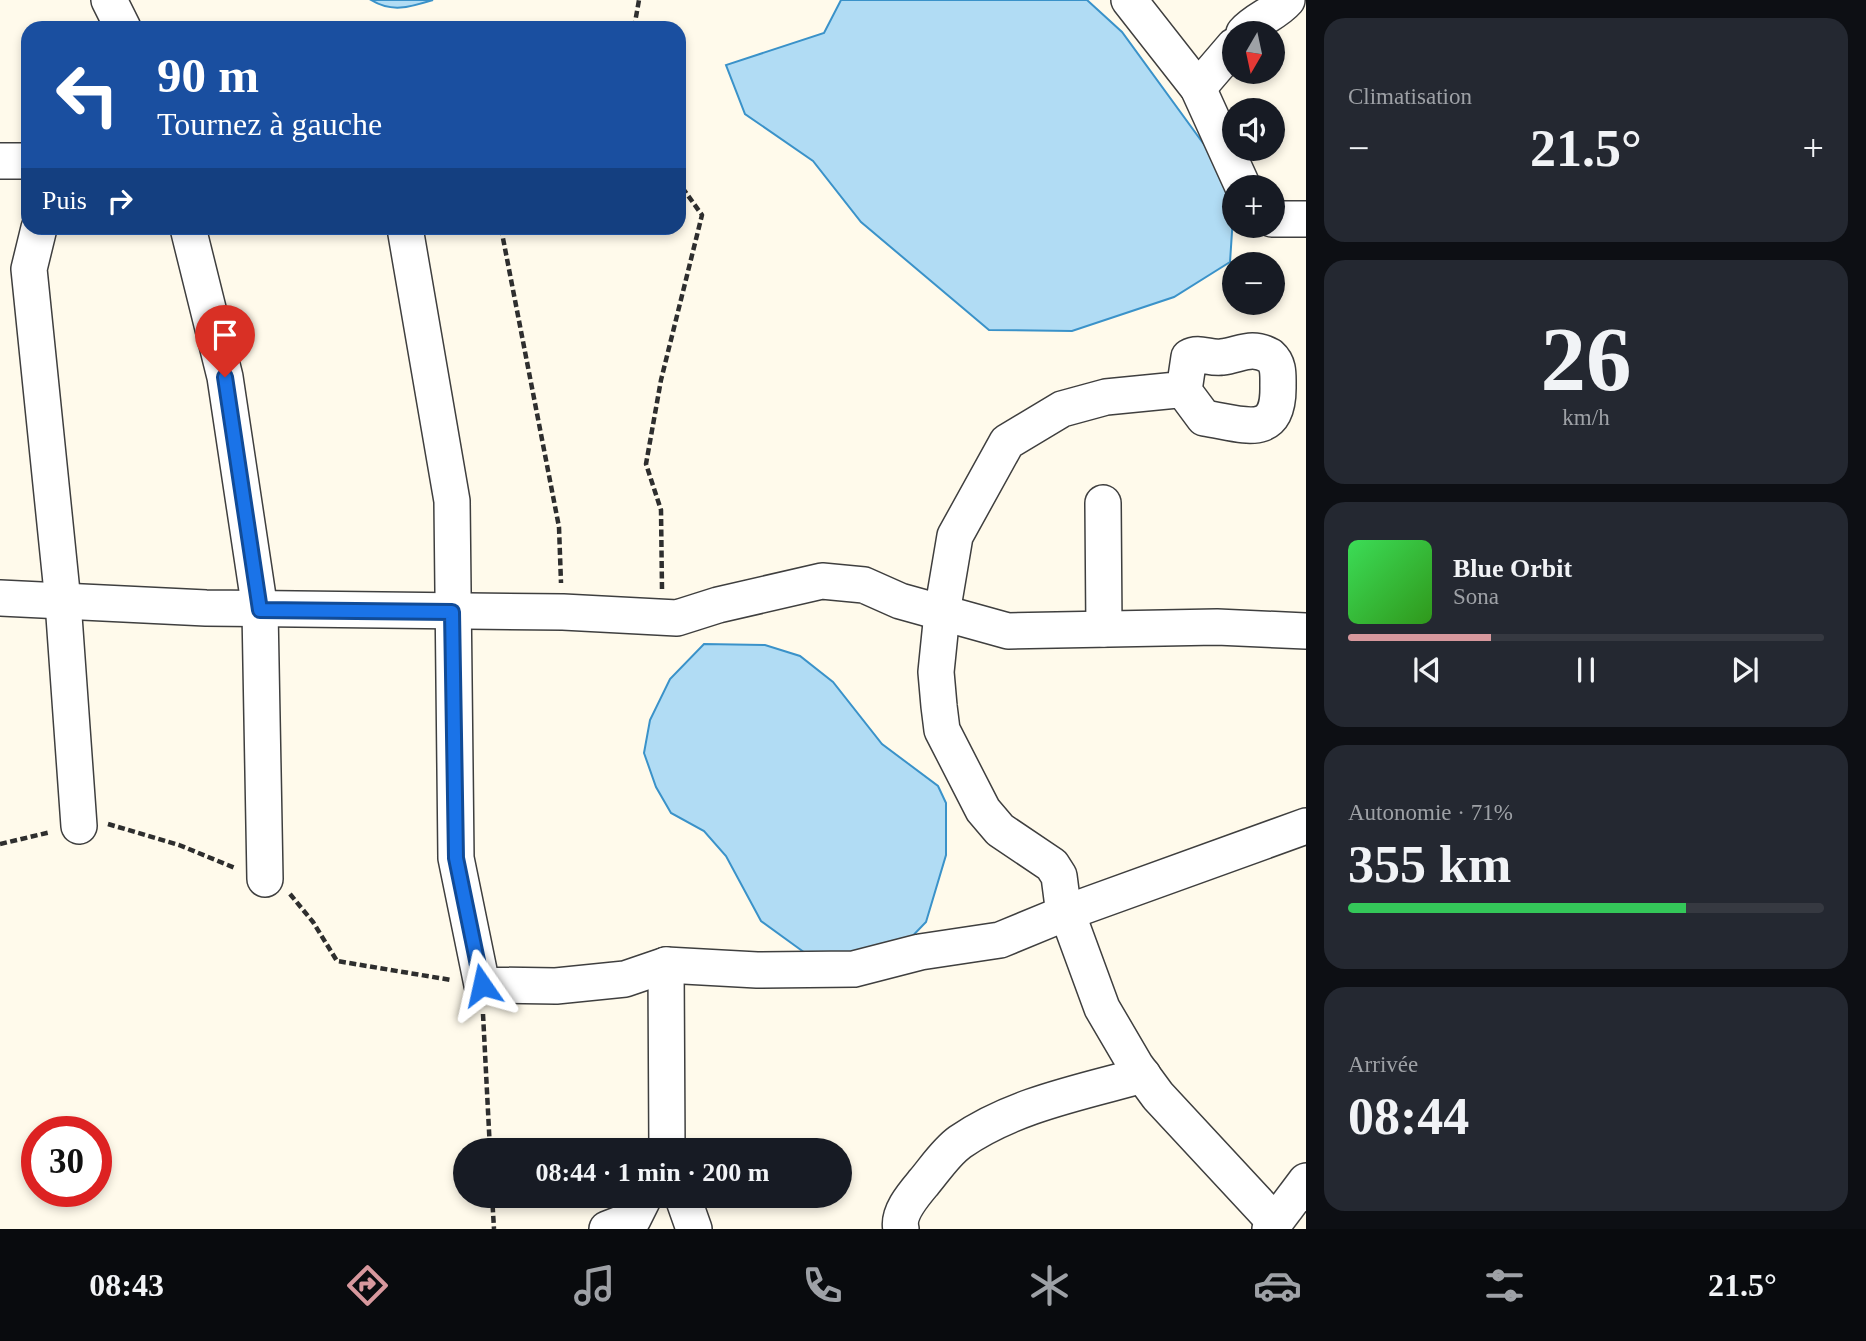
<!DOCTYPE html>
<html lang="fr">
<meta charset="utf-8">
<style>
body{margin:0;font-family:Georgia,serif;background:#242831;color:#f1f3f6;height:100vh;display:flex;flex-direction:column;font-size:26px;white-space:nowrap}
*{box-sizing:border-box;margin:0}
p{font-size:23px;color:#9ea1a6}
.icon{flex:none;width:38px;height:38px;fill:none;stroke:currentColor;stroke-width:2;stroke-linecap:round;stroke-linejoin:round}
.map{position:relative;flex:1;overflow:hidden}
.side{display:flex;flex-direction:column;gap:18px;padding:18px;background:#0d0f14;width:560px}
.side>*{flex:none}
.hud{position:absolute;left:21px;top:21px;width:665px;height:214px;border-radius:21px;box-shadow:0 4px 10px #0003;background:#1a4fa0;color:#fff;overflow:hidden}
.needle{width:46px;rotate:189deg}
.fabs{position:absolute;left:1222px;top:21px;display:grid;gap:14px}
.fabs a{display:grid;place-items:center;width:63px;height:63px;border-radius:50%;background:#171b24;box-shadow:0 4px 10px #0003;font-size:35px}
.speed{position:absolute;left:21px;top:1116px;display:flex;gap:14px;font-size:35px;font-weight:700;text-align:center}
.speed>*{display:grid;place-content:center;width:91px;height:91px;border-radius:50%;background:#171b24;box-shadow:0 4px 10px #0003;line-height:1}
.speed .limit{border:10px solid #d22;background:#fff;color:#111}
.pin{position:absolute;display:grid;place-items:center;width:60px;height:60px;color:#fff;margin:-72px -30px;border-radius:50% 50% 50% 0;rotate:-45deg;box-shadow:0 0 7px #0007}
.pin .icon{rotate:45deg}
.me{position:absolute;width:77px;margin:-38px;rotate:349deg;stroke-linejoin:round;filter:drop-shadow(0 0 5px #0008)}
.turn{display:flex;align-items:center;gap:24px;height:147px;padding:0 21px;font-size:32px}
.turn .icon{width:91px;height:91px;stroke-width:2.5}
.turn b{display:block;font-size:49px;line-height:60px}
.then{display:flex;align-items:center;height:66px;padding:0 21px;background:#0003;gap:14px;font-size:26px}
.big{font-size:52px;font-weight:700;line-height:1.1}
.side .widget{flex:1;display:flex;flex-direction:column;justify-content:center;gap:10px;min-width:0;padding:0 24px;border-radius:21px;background:#242831}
.side .dial{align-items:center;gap:0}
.dial b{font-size:91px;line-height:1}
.song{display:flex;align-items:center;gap:21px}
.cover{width:84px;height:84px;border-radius:10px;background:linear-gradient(135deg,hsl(130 70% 55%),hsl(110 70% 35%))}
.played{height:7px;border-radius:4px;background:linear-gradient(90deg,#d7989d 30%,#363941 30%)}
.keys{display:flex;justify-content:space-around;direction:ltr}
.heat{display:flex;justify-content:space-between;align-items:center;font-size:38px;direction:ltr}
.charge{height:10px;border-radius:5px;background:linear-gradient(90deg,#34c759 71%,#363941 0)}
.trip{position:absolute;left:453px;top:1138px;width:399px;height:70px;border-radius:35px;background:#171b24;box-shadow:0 4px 10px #0003;font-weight:700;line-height:70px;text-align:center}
.tab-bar{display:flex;height:112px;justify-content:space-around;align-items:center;background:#090b0e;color:#9ea1a6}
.tab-bar .icon{width:49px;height:49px}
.tab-bar .on{color:#d7989d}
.tab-bar b{font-size:32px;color:#f1f3f6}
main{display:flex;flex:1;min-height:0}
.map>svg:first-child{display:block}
.water{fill:#b1dcf4;stroke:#3a92c9;stroke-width:2}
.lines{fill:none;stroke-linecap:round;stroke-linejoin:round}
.minor-casing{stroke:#3f3f3f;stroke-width:38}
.path{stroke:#2e2e2e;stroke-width:4.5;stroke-dasharray:7 3.5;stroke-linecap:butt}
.minor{stroke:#fff;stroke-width:35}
.route-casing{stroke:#114b97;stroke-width:18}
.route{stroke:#1a73e8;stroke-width:12}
</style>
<main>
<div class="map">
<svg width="1306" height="1229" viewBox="0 0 1306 1229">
<rect width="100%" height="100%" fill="#fffaeb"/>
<g class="water">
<path d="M371 0H433C410 7 392 13 371 0Z"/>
<path d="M841 0H1087L1122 32 1235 187 1230 262 1174 297 1072 331 989 330 861 222 813 161 745 114 726 65 824 33Z"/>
<path d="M704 644 765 645 800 656 833 682 882 744 938 786 946 803V855L926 922 901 948 812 958 761 921 726 856 704 831 671 813 656 787 644 753 650 720 670 679Z"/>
</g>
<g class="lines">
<defs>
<g id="minor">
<path d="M109 0 123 28"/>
<path d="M1129 0 1198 88 1243 187"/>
<path d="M1244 33C1256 19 1275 14 1287 0"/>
<path d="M1198 88 1234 46"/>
<path d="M0 161H28"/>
<path d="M1272 219H1306"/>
<path d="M39 228 29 269 63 602 79 826"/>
<path d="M188 228 225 377 260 610 265 879"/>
<path d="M405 228 452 501 456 858 482 985 556 986 625 979 666 965 757 970 854 969 920 952 1000 940 1068 912 1306 826"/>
<path d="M1181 387 1204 418C1243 424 1279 441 1278 386 1278 374 1279 364 1270 356 1251 345 1240 355 1222 357 1210 359 1199 351 1189 357L1185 384 1177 390 1106 397 1062 409 1007 442 955 536 942 613 936 672 939 706 942 730 983 810 1000 830 1052 865 1059 876 1062 899 1102 1008 1136 1066 1158 1096 1275 1222"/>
<path d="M1103 503 1104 629"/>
<path d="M0 598 206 608 563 612 677 618 718 605 822 581 864 585 900 601 1008 631 1217 627 1306 631"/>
<path d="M666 965 667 1150"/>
<path d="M682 1195 694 1229"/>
<path d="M607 1229 633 1219 645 1195"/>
<path d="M901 1229C897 1213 914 1194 924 1182 935 1169 946 1152 960 1142 1013 1105 1082 1092 1143 1075"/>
<path d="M1270 1229 1306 1181"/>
</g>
</defs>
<use href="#minor" class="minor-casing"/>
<g class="path">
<path d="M634 28 639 0"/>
<path d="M501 228 559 527 561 583"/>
<path d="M662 589 661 510 646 464 661 380 702 215 679 183"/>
<path d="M108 824 179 845 235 868"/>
<path d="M0 844 51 832"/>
<path d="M290 894 313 922 337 961 451 980"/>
<path d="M483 1014 490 1150"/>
<path d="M492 1195 494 1229"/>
</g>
<use href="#minor" class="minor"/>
</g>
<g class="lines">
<defs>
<path id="route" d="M225 377 260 610 452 612 456 858 482 985"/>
</defs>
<use href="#route" class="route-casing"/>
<use href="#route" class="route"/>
</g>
</svg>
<div class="fabs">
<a><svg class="needle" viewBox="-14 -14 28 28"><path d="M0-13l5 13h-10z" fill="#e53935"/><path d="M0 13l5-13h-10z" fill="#9ea1a6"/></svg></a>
<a><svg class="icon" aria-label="sound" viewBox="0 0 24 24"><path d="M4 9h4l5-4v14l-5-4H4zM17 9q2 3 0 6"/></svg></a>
<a>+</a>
<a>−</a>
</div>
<div class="speed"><div class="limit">30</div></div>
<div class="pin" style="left:225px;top:377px;background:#d93025"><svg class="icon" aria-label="arrive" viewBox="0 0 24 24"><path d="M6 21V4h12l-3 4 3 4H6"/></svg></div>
<svg class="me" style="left:482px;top:985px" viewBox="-20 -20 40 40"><path d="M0-17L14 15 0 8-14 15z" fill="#1a73e8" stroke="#fff" stroke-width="4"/></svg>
<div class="trip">08:44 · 1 min · 200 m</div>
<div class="hud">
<div class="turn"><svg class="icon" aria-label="left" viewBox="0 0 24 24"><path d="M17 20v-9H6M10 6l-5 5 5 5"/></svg><div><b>90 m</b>Tournez à gauche</div></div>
<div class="then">Puis<svg class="icon" aria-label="right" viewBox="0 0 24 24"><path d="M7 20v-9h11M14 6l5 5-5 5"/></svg></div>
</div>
</div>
<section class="side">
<div class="widget"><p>Climatisation</p>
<div class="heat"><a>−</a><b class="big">21.5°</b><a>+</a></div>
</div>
<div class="widget dial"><b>26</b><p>km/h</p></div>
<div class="widget">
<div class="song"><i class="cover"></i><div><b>Blue Orbit</b><p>Sona</p></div></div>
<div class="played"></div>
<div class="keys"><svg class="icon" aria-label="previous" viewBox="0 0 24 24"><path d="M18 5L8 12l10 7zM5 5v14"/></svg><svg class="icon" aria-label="pause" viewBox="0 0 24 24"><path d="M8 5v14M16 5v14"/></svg><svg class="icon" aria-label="next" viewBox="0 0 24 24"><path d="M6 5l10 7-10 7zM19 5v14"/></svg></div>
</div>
<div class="widget"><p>Autonomie · 71%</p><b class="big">355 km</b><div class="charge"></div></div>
<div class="widget"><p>Arrivée</p><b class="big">08:44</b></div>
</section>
</main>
<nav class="tab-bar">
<b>08:43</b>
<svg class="icon on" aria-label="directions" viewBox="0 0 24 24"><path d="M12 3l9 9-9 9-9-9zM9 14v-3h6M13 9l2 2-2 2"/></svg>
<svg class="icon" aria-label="music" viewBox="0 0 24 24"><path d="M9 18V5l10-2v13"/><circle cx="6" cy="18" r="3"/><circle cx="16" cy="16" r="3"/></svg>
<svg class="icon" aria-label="phone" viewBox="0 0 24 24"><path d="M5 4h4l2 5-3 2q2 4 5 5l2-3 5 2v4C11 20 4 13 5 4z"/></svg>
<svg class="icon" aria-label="climate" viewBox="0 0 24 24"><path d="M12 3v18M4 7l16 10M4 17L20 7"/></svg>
<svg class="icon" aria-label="car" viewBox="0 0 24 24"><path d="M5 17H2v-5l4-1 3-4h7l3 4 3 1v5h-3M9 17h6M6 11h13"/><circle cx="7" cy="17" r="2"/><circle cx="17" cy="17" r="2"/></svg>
<svg class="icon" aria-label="filters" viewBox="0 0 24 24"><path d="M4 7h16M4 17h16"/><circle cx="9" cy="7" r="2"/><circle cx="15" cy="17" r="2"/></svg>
<b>21.5°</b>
</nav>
